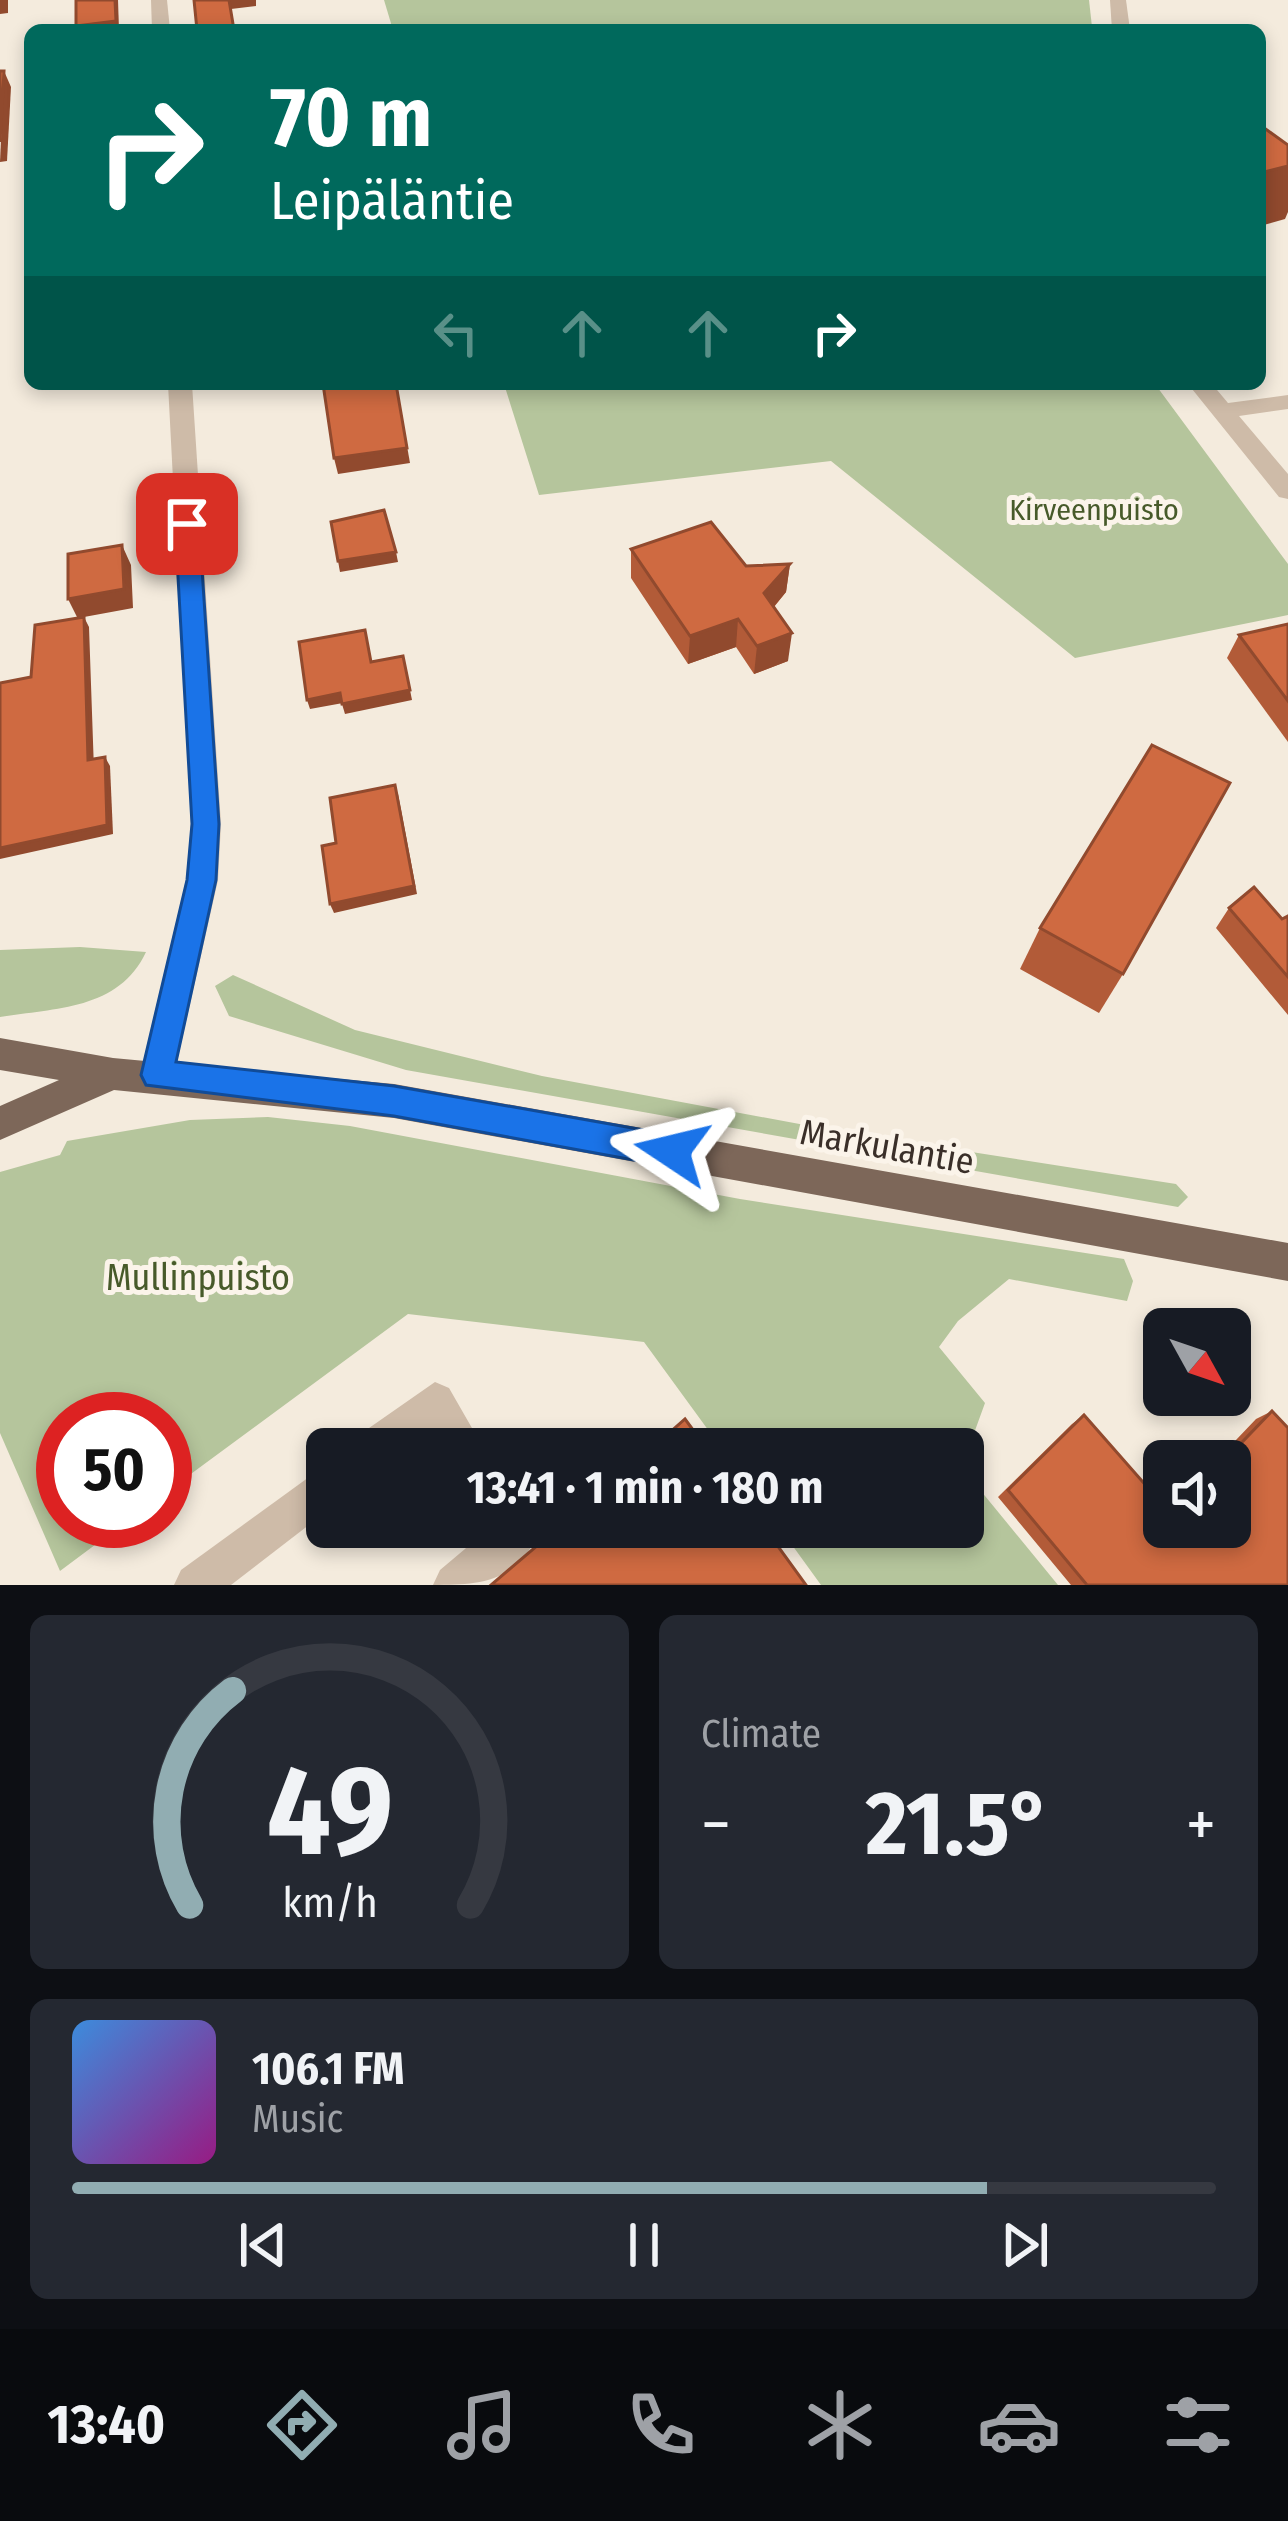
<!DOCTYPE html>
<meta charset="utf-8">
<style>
body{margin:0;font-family:"Fira Sans Condensed",sans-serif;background:#242831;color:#f1f3f6;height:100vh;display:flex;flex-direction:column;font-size:45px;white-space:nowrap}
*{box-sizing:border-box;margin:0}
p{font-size:39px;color:#9ea1a6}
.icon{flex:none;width:66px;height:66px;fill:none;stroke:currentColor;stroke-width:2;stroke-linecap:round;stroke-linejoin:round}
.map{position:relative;height:1585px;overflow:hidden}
.details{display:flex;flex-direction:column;gap:30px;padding:30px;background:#0d0f14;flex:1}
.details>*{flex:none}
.guide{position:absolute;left:24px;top:24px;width:1242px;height:366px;border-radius:18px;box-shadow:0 6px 18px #0003;background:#00695c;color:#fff;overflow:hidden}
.needle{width:78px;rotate:130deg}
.tools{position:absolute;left:1143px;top:1308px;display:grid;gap:24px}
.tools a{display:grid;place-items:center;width:108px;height:108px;border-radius:18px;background:#171b24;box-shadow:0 6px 18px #0003;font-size:60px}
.speed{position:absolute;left:36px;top:1392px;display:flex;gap:24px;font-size:60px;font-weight:700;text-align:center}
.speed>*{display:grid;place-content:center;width:156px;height:156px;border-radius:50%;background:#171b24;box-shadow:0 6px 18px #0003;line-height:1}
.speed .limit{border:18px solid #d22;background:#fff;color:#111}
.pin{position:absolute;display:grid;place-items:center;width:102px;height:102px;color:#fff;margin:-51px;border-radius:24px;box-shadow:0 6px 18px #0006}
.me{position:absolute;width:132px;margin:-66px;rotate:280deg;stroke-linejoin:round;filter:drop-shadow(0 0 9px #0008)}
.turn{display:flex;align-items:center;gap:42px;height:252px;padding:0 48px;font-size:54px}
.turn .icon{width:156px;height:156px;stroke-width:2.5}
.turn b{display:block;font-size:84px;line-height:102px}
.lanes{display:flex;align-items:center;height:114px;padding:0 48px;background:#0003;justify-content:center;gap:60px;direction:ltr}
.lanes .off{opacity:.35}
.big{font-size:90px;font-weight:700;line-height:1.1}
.details .widget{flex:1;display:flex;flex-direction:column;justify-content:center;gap:18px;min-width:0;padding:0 42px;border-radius:18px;background:#242831}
.details .dial{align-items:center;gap:0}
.dial svg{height:312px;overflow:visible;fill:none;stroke:#363941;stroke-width:7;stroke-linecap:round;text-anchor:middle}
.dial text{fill:#f1f3f6;stroke:none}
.song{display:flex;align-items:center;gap:36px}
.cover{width:144px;height:144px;border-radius:18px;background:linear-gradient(135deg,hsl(210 70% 55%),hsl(310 70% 35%))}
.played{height:12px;border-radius:6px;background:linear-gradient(90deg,#91adb2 80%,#363941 80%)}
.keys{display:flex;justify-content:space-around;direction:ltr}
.heat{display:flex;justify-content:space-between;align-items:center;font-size:66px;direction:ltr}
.details .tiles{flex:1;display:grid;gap:30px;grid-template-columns:1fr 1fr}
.widget:last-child{grid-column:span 2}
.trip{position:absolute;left:306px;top:1428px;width:678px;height:120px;border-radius:18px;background:#171b24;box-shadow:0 6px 18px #0003;font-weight:700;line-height:120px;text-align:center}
.tabs{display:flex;height:192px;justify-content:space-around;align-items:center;background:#090b0e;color:#9ea1a6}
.tabs .icon{width:84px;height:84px}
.tabs .selected{color:#91adb2}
.tabs b{font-size:54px;color:#f1f3f6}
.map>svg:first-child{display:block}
.green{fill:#b5c59c}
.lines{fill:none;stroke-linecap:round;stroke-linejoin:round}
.minor{fill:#cebba8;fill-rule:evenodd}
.major{fill:#7d6759;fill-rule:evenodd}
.wall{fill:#b25b38}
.shaded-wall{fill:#914a2e}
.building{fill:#cf6a41;stroke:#914a2e;stroke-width:3}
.route{fill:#1a73e8;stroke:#114b97;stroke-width:3}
.labels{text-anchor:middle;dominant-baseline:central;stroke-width:10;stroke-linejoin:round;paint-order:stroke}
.park-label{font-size:30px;fill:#475a2a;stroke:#fbf4ea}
.near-street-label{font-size:36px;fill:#3a2f29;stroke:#fbf4ea}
.near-park-label{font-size:36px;fill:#475a2a;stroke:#fbf4ea}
</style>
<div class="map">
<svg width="1288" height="1585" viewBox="0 0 1288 1585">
<rect width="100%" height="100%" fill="#f4ebdd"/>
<g class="green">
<path d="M384 0H1089L1092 27 393 30Z"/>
<path d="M504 384H1155L1288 564V615L1075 658 831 461 539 495Z"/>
<path d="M80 947 146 952C119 1010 55 1008 0 1017V950Z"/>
<path d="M233 975 355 1030 542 1076 837 1131 1176 1184 1188 1197 1178 1207 406 1070 229 1016 215 986Z"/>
<path d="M268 1117 350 1126 740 1199 1124 1259 1133 1281 1127 1301 1009 1279 958 1321 939 1347 985 1403 969 1447 967 1474 1058 1585H821L779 1527H963V1449H722L644 1342 408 1314 165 1493V1419H63V1521H127L60 1571 0 1433V1172L60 1155 67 1141 190 1120Z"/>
</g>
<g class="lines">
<g class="minor">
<path d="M151 0H167L170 30H152Z"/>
<path d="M1110 0H1126L1130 30H1112Z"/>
<path d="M168 384H192L221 824 218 880 174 1075 169 1086 157 1091 145 1086 140 1075 186 880 191 824Z"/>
<path d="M1188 384H1212L1228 403 1288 395V409L1239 416 1288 474V499L1279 497Z"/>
<path d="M435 1382 449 1388 484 1449H441L430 1431 406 1449H353L359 1435Z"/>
<path d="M327 1464V1511L231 1585H174L181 1570Z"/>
<path d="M491 1527H534L537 1535C517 1583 478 1585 433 1585L440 1570Z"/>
</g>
<path class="major" d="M0 1038 113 1058 394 1084 1288 1243V1281L394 1118 114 1090 0 1140V1106L59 1080 0 1070Z"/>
</g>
<g class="wall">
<path d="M631 549 746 566 790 564 786 592 774 607 788 661 754 674 736 647 688 664 631 578Z"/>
<path d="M1288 624V742L1227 658 1239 635Z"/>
<path d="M1229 908 1282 919 1288 916V1015L1216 928Z"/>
<path d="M1040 928 1123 974 1099 1013 1020 969Z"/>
<path d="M1272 1411 1288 1585H1071L998 1497 1072 1424 1084 1415 1164 1527 1230 1461H1216L1256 1419Z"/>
</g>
<g class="shaded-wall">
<path d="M0 0H8V13L0 14Z"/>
<path d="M115 0H118L119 30H77L76 26Z"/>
<path d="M229 0H256V6L231 9Z"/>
<path d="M4 71 11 87 7 161 0 162Z"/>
<path d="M1288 166V212L1285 219 1260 226V173Z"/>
<path d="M396 384 410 463 338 474 334 458Z"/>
<path d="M122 545 131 565 133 608 84 617 89 627 94 770 88 760 78 619 68 599Z"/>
<path d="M396 552 398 562 340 572 338 561Z"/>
<path d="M790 564 786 592 761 622 764 593Z"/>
<path d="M738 619 736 647 688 664 690 636Z"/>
<path d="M792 633 788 661 754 674 757 646Z"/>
<path d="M410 690 412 700 345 714 342 704Z"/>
<path d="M340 693 343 703 310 709 307 700Z"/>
<path d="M105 757 110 766 113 834 0 859V848Z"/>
<path d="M398 794 417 894 334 913 330 904Z"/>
</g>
<g class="building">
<path d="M76 0H115L116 21 76 26Z"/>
<path d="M194 0H229L234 30H197Z"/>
<path d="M0 71H4L0 142Z"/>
<path d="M1260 125 1288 145V166L1260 173Z"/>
<path d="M323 384H396L407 448 334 458Z"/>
<path d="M384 510 396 552 338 561 331 522Z"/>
<path d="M711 522 746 566 790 564 764 593 792 633 757 646 738 619 690 636 631 549Z"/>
<path d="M122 545 124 589 68 599V554Z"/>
<path d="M84 617 88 760 105 757 107 825 0 848V683L31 677 35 625Z"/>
<path d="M1288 624V701L1239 635Z"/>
<path d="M365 630 371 662 403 656 410 690 342 704 340 693 307 700 299 642Z"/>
<path d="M1152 745 1230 783 1123 974 1040 928Z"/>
<path d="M395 785 414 886 330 904 322 846 336 843 330 798Z"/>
<path d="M1254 887 1282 919 1288 916V977L1229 908Z"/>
<path d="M1272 1411 1288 1428V1585H1087L1008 1490 1084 1415 1164 1506V1527H1230V1461H1224Z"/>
<path d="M685 1419 707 1449H651Z"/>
<path d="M559 1527H764L806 1585H491Z"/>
</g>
<path class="route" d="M187 516 199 524 219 824 216 880 176 1062 394 1086 672 1135 684 1140 688 1151 684 1162 672 1167 394 1116 146 1085 141 1075 187 880 192 824 175 524Z"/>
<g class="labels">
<g class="park-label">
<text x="1094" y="510">Kirveenpuisto</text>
</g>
<g class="near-street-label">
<text transform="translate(887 1147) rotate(10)">Markulantie</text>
</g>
<g class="near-park-label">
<text x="198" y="1278">Mullinpuisto</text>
</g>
</g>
</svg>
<div class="tools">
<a><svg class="needle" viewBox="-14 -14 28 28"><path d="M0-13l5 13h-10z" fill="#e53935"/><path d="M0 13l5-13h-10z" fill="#9ea1a6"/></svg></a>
<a><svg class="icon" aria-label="sound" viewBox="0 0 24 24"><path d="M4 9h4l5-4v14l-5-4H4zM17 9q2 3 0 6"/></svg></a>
</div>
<div class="speed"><div class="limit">50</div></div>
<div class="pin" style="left:187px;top:524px;background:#d93025"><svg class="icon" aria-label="arrive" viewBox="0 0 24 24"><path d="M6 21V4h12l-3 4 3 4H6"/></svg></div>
<svg class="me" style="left:672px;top:1151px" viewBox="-20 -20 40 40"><path d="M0-17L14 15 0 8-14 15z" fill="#1a73e8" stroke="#fff" stroke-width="4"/></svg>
<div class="trip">13:41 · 1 min · 180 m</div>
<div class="guide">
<div class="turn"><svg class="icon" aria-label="right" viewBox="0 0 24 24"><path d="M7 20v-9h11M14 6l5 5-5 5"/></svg><div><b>70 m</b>Leipäläntie</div></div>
<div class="lanes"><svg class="icon off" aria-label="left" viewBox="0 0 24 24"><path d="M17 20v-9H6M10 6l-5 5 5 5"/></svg><svg class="icon off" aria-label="ahead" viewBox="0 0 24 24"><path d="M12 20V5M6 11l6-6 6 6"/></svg><svg class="icon off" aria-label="ahead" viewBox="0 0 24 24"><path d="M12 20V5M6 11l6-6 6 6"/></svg><svg class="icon" aria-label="right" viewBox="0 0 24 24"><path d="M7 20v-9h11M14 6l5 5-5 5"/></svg></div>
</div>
</div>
<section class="details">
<div class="tiles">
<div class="widget dial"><svg viewBox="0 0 100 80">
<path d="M14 69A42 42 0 1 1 86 69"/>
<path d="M14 69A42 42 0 0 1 25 14" stroke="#91adb2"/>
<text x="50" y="56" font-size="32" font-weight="700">49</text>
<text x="50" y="72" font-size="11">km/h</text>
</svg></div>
<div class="widget"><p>Climate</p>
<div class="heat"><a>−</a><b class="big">21.5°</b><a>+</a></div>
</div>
<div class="widget">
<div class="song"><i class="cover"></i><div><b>106.1 FM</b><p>Music</p></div></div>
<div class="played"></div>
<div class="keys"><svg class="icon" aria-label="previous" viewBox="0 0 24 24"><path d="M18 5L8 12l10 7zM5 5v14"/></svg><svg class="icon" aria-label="pause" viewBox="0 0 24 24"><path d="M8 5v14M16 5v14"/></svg><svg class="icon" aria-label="next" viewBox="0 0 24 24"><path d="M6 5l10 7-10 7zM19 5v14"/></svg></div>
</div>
</div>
</section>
<nav class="tabs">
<b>13:40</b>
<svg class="icon selected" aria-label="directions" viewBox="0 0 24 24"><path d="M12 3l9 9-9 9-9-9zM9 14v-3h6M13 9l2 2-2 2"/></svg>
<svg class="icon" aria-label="music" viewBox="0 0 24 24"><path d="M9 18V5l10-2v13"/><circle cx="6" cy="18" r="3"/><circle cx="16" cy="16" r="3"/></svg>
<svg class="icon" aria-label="phone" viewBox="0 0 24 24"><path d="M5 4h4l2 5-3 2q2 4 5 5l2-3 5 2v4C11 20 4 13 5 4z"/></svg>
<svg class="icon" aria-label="climate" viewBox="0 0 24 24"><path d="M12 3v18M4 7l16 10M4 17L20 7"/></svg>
<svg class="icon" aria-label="car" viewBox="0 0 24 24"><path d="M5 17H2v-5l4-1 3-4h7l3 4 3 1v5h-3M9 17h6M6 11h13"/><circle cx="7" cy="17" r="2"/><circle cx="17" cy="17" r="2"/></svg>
<svg class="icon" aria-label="filters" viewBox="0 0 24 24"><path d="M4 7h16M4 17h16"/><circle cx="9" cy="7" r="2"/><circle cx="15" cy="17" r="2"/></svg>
</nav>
